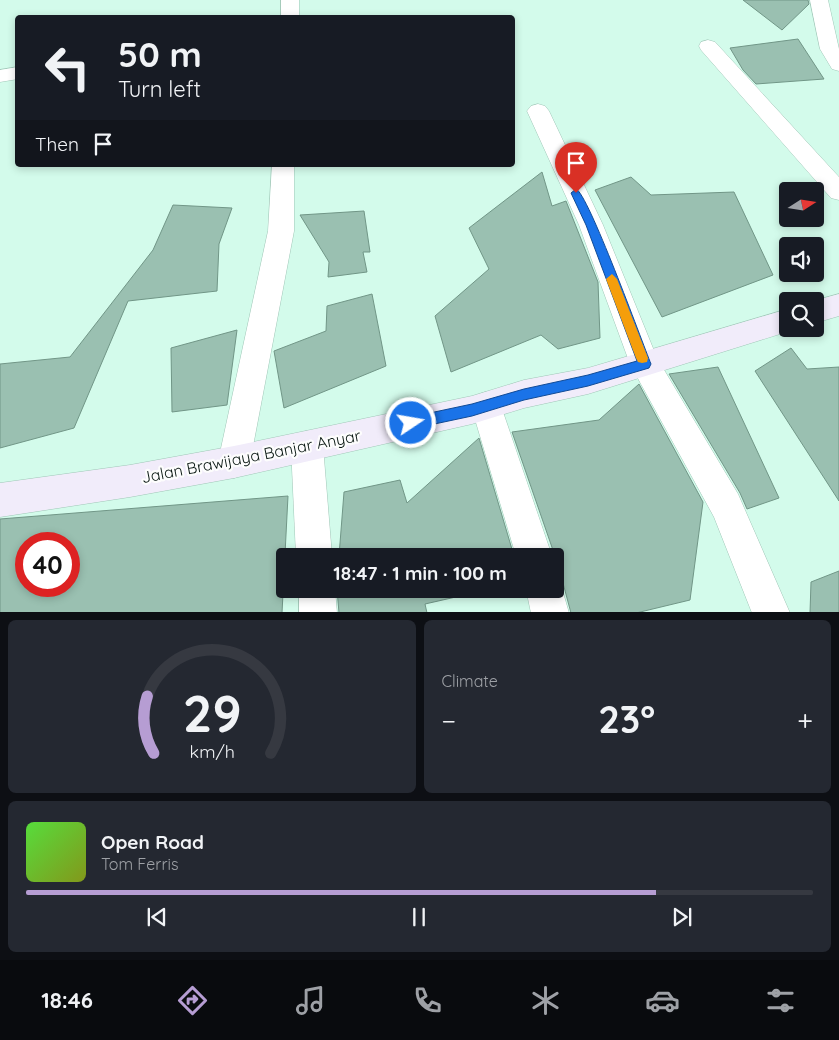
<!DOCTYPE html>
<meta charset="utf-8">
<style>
body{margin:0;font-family:Quicksand,sans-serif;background:#242831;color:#f1f3f6;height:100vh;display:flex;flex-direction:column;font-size:19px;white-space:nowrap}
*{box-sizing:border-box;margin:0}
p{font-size:16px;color:#9ea1a6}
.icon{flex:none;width:28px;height:28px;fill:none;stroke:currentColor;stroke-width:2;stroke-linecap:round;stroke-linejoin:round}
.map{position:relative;height:612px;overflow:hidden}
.details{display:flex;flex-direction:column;gap:8px;padding:8px;background:#0d0f14;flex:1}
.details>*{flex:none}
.hud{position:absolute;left:15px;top:15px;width:500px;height:152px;border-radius:5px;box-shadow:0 2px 8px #0003;background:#171b24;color:#f1f3f6;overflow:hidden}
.needle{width:32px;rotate:78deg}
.tools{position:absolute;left:779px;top:182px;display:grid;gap:10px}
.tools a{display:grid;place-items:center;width:45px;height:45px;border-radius:5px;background:#171b24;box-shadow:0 2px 8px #0003;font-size:25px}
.speed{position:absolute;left:15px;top:532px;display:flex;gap:10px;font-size:25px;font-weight:700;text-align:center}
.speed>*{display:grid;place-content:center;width:65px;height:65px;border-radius:50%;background:#171b24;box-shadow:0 2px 8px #0003;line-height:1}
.speed .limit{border:8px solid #d22;background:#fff;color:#111}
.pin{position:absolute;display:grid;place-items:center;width:42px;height:42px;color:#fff;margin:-51px -21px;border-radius:50% 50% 50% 0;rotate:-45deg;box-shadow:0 0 5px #0007}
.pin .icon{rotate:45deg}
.me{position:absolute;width:55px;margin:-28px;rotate:78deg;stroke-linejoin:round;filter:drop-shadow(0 0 4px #0008)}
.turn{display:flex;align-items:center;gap:18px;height:105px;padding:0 20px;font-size:22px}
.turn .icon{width:65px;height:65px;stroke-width:2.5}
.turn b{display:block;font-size:35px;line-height:42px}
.then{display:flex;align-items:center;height:48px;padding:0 20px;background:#0003;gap:10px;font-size:19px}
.big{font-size:38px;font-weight:700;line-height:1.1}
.details .tile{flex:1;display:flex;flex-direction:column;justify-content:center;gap:8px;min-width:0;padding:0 18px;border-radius:8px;background:#242831}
.details .dial{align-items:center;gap:0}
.dial svg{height:130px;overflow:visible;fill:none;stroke:#363941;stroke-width:7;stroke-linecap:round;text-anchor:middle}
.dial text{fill:#f1f3f6;stroke:none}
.song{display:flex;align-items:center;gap:15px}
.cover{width:60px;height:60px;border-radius:8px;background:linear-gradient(135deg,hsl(110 70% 55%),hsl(70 70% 35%))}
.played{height:5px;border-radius:2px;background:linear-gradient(90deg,#b69dd3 80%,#363941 80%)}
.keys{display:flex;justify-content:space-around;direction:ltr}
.heat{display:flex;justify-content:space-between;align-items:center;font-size:28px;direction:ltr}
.details .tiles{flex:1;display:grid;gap:8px;grid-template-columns:1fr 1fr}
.tile:last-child{grid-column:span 2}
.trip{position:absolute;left:276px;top:548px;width:288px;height:50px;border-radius:5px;background:#171b24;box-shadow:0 2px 8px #0003;font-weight:700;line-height:50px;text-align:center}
.tab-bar{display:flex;height:80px;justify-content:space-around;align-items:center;background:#090b0e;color:#9ea1a6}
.tab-bar .icon{width:35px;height:35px}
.tab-bar .active{color:#b69dd3}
.tab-bar b{font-size:22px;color:#f1f3f6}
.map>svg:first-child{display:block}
.building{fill:#9ac0b1;stroke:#719687;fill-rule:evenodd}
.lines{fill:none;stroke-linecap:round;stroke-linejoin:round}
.street-casing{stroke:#a0c6b7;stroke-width:1}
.secondary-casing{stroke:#a0c6b7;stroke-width:1}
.street{fill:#fff;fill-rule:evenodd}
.secondary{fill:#f1ecfa;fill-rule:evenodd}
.route{fill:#1a73e8;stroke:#114b97}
.slow{fill:#f59e0b}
.labels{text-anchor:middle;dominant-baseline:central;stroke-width:4.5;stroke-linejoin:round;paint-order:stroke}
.street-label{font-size:16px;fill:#071510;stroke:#fdfdfd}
</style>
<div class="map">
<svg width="839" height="613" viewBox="0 0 839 613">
<rect width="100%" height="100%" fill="#d3fbeb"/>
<g class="building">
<path d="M743 0H808L809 4 782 30Z"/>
<path d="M798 39 824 79 756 84 743 70 730 48Z"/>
<path d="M542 172 552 206 566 201 598 282 600 338 558 349 541 335 451 372 435 316 489 269 469 228Z"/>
<path d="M631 177 651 195 734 192 773 275 662 317 595 190Z"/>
<path d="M173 205 232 208 219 244 217 291 128 301 74 428 0 448V364L70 357 153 250Z"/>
<path d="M364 211 370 252H363L367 272 328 277 329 262 300 215Z"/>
<path d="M372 294 386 366 284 408 274 351 326 331 327 306Z"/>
<path d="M237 330 227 405 172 412 171 348Z"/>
<path d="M791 348 807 369 839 367V501L755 371Z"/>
<path d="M718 367 779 498 747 509 740 493 669 374Z"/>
<path d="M639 384 703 502 690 600 636 613H571L560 572 555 573V556L512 432 599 420Z"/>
<path d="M479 438 514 556H339L344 492 400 480 407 503Z"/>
<path d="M288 496 282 613H0V519ZM26 544H69V586H26Z"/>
<path d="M839 571V613H810L811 582Z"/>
<path d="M337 589H491L425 604 427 613H339Z"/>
</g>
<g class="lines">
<defs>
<g id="street">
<rect x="281" y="0" width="18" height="18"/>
<path d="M810 0H828L839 49V71L832 69 820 49Z"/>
<path d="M708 40 715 42 839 177V200L831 198 701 50 699 46 701 42Z"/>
<path d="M18 67V79L0 82V70Z"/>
<path d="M538 104 545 106 549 111 603 225 657 358 738 494 790 613H752L714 517 630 364 579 225 527 111 531 106Z"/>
<path d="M272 165H294V231L250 462 246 473 234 478 222 473 218 462 268 231Z"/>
<path d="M486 392 497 396 501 406 552 556H516L471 406 475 396Z"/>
<path d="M307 431 318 435 323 446 332 556H296L291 446 296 435Z"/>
<path d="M555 575 562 589 569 613H531L526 589H555Z"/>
<path d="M299 589H335L337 613H299Z"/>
</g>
<g id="secondary">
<path d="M839 294V316L815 323V301H813Z"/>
<path d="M788 309V329H796L588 394 524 408 472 424 234 478 130 497 0 517V483L130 465 234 446 472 396 524 380 588 368Z"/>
</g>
</defs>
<use href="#street" class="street-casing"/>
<use href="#secondary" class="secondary-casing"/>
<use href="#street" class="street"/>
<use href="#secondary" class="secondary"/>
</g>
<path class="route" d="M576 189C588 193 642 342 651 364L649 368 588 386 524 400 472 416 411 429 407 428 405 423 407 419 411 417 472 404 524 389 588 375 637 361 586 225 571 193Z"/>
<path class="slow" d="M612 274 617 279 648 358 647 362 642 363 638 362 636 358 606 279Z"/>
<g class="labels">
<g class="street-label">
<text transform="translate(251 456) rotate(-11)">Jalan Brawijaya Banjar Anyar</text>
</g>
</g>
</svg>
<div class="tools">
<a><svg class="needle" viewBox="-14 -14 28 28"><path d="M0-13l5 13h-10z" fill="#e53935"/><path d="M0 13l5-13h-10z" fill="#9ea1a6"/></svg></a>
<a><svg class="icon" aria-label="sound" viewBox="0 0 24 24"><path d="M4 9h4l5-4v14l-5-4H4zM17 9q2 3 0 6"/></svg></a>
<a><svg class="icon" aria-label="search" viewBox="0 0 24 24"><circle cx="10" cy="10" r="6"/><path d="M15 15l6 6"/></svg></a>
</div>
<div class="speed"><div class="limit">40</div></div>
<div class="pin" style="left:576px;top:193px;background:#d93025"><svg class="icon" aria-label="arrive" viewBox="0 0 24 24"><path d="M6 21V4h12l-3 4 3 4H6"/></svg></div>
<svg class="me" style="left:411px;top:423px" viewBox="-20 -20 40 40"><circle r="17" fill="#1a73e8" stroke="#fff" stroke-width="3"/><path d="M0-11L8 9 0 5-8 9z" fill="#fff"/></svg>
<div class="trip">18:47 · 1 min · 100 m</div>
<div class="hud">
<div class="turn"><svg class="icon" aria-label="left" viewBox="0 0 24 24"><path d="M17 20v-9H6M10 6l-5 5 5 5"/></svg><div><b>50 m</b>Turn left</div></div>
<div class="then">Then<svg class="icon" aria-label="arrive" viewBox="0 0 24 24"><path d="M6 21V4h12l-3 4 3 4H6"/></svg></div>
</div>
</div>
<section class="details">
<div class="tiles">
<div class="tile dial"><svg viewBox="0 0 100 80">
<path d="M14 69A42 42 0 1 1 86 69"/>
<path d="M14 69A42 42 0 0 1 10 34" stroke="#b69dd3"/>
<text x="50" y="56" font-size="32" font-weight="700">29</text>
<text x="50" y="72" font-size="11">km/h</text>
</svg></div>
<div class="tile"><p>Climate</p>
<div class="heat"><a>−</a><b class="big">23°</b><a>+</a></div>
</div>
<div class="tile">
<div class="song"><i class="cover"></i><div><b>Open Road</b><p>Tom Ferris</p></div></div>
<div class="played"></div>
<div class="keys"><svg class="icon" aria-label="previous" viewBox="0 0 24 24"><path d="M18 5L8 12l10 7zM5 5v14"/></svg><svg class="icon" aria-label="pause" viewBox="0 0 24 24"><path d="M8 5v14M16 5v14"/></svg><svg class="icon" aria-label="next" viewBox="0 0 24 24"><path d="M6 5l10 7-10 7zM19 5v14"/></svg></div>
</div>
</div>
</section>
<nav class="tab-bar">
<b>18:46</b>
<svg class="icon active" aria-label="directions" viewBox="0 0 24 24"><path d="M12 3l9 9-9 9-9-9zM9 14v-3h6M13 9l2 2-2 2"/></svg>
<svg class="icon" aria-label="music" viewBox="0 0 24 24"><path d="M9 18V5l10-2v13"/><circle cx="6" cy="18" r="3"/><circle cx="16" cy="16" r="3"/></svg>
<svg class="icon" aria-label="phone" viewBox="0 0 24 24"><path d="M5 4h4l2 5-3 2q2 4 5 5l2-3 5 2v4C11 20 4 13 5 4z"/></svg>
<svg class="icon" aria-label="climate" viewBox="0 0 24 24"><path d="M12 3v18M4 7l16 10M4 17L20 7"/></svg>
<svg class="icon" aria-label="car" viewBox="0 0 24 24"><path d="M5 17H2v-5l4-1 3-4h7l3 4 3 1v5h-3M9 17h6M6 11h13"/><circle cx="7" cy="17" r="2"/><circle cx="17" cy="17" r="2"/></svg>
<svg class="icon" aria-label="filters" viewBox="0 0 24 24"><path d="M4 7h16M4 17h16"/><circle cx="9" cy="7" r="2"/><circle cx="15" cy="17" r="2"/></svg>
</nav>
